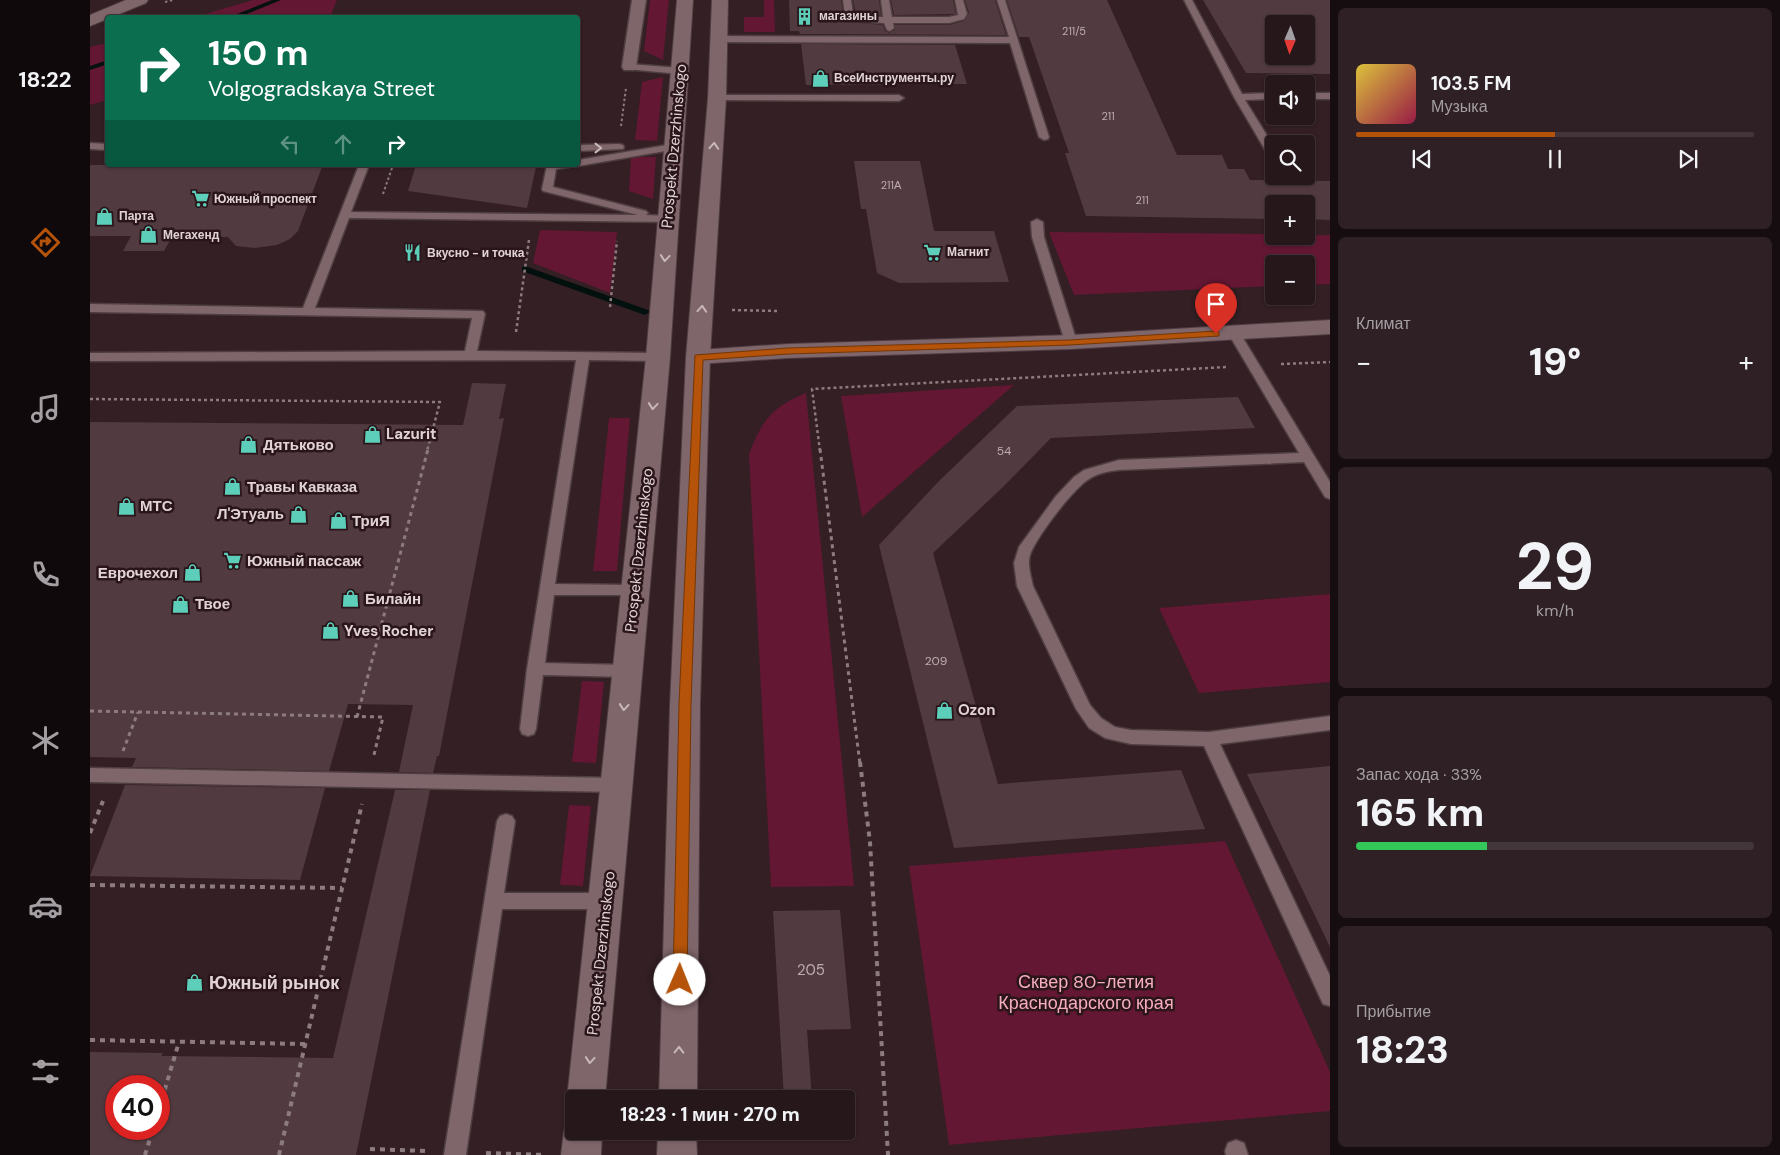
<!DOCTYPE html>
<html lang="ru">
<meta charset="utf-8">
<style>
body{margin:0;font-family:"DM Sans",sans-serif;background:#2e2024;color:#f1f3f6;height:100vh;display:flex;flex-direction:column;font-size:19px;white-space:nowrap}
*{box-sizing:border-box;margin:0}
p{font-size:16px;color:#a49fa3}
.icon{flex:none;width:28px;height:28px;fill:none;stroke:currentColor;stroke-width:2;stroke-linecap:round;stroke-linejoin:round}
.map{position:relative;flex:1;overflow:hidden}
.details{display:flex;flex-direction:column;gap:8px;padding:8px;background:#150d0f;width:450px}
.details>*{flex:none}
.guide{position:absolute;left:15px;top:15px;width:475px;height:152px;border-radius:5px;box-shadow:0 1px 4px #0004,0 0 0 1px #42363a;background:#0b6e4f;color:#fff;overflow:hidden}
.needle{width:32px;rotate:182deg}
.buttons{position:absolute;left:1175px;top:15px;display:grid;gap:10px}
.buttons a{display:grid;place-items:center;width:50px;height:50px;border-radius:5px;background:#26171b;box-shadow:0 1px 4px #0004,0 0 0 1px #42363a;font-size:25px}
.speed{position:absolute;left:15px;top:1075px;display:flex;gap:10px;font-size:25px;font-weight:700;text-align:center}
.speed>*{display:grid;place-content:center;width:65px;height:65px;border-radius:50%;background:#26171b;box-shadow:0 1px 4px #0004,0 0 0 1px #42363a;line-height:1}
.speed .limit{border:8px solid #d22;background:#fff;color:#111}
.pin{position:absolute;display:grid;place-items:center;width:42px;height:42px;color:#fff;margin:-51px -21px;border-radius:50% 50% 50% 0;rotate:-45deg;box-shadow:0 0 5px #0007}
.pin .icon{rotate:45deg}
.me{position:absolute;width:55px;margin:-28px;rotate:1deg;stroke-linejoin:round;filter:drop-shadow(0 0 4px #0008)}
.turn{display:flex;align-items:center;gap:18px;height:105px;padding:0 20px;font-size:22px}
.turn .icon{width:65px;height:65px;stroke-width:2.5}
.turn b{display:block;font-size:35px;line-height:42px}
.lanes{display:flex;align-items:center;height:48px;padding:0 20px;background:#0003;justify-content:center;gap:25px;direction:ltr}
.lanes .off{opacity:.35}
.big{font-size:38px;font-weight:800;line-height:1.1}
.details .card{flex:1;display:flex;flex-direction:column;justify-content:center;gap:8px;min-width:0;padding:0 18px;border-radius:8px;background:#2e2024}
.details .dial{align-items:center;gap:0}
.dial b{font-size:65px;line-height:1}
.song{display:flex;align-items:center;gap:15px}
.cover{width:60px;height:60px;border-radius:8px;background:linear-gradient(135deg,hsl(50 70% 55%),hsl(340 70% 35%))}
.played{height:5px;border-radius:2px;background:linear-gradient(90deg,#b45309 50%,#42363a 50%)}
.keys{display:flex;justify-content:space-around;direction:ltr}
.heat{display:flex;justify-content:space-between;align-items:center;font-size:28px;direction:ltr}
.charge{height:8px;border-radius:4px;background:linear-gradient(90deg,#34c759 33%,#42363a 0)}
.trip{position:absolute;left:475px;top:1090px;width:290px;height:50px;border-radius:5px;background:#26171b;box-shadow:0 1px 4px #0004,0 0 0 1px #42363a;font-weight:800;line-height:50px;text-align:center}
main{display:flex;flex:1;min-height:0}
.tabs{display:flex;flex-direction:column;width:90px;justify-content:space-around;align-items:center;background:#0f090b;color:#a49fa3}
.tabs .icon{width:35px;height:35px}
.tabs .active{color:#b45309}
.tabs b{font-size:22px;color:#f1f3f6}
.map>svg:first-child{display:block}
.green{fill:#631732}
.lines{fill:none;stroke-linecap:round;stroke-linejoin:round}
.stream{fill:#03110e;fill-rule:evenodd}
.building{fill:#523b40;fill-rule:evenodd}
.service-casing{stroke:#4e3d41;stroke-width:3}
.pedestrian-casing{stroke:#4e3d41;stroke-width:3}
.minor-casing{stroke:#4e3d41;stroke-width:2}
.tertiary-casing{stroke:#4e3d41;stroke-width:2}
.path-far3{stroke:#8d7c7f;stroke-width:2;stroke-dasharray:2.5 2.5;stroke-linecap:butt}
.path-far2{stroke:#8d7c7f;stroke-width:2.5;stroke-dasharray:3 3;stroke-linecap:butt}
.path-far1{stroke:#8d7c7f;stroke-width:3;stroke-dasharray:4 4;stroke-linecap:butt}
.path{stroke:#8d7c7f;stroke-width:4;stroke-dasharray:5 5;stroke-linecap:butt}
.service{fill:#7f666b;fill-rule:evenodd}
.pedestrian{fill:#7f666b;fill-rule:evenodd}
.minor{fill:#7f666b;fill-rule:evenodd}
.tertiary{fill:#7f666b;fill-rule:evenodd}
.oneway{stroke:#c8b8ba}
.route{fill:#b45309;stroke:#753606}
.labels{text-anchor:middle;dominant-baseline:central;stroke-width:5;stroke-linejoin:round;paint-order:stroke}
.far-number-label{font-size:11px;fill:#bdadb0}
.far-poi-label{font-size:12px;font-weight:bold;fill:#e1d3d5;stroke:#29151a;text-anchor:start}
.number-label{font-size:12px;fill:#bdadb0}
.street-label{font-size:15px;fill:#e1d3d5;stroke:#29151a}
.poi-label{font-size:15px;font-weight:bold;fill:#e1d3d5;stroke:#29151a;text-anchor:start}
.near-number-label{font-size:15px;fill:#bdadb0}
.near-park-label{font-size:18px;fill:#f6adbe;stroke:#29151a}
.near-poi-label{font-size:18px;font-weight:bold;fill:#e1d3d5;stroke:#29151a;text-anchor:start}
</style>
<main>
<nav class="tabs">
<b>18:22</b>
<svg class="icon active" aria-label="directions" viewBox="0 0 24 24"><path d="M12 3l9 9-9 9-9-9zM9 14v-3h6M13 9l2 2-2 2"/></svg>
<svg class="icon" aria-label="music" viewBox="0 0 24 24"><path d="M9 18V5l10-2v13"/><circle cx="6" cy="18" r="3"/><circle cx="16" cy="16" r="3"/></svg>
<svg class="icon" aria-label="phone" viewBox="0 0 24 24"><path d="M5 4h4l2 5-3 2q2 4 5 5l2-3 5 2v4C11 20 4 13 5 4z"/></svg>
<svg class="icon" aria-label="climate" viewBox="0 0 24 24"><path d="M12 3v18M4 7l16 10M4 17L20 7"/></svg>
<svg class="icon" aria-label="car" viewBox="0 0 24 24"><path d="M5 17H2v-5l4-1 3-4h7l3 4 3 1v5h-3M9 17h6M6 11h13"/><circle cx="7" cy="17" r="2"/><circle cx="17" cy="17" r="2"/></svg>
<svg class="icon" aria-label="filters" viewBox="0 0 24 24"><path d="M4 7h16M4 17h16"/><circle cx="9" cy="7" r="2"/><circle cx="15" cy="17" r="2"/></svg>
</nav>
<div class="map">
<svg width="1240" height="1155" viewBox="0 0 1240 1155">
<rect width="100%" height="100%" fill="#331f24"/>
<g class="green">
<path d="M163 0H247L240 17H105Z"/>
<path d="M560 0H579L573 60 554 51Z"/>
<path d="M674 0H684L685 32H654V17H674Z"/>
<path d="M17 43V100L0 105V47Z"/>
<path d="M573 77 567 141 545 140 552 82Z"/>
<path d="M541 157H566L563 199 539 191Z"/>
<path d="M450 230 527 232 520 293 443 263Z"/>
<path d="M959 232 1184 234V236L1240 235V284L1216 285V264H1184V286L984 295Z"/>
<path d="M924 385 772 517 751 396Z"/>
<path d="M716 393 764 886 681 887 659 454C672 420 682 407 716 393Z"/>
<path d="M519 418H540L527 571H503Z"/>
<path d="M1240 594V682L1109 693 1069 608Z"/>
<path d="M492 681 514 682 506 763 482 762Z"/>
<path d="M479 805 501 806 493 886 470 885Z"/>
<path d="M1135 841 1240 1072V1111L859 1145 819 866Z"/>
</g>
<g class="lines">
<g class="stream">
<path d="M182 0H191L147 18H137Z"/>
<path d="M18 60V64L0 70V66Z"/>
<path d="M435 266 558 310 560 312 555 315 552 314 432 271V267Z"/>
</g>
</g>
<g class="building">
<path d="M699 0H751L753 15 759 22 793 25 795 31 799 33 805 30V25H859L874 21 879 13 875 0H905L916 35 710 34 709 31H700Z"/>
<path d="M763 0H789L791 15 766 14Z"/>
<path d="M801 0H863L866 14 804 15Z"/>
<path d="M917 0H1017L1087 155H1132L1138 169H1154L1160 180 1240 181V220L1216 219V204H1184V219L996 216 975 153H979L939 37H929Z"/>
<path d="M1113 0H1240V74L1156 73ZM1184 24H1216V56H1184Z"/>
<path d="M711 44 865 45 877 84 716 85Z"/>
<path d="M764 161H830L844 231H904L919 282 809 283 787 273 776 209H771Z"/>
<path d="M0 165H98L232 167 208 231 200 239 187 245 165 248 146 246 138 237H82L74 251H33L41 236H0Z"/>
<path d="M326 165H377L446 167 437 208 318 191Z"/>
<path d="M382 383 416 384 409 419 414 418 349 756H347L343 773 309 772 323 705 258 704 239 771 42 767 46 758 0 757V422L373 425Z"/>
<path d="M1148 397 1165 428 961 438 914 486 843 553 908 784 1091 770 1115 829 864 848 789 545 848 482 927 406Z"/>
<path d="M1240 766V947L1157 774Z"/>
<path d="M35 785 235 788 210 880 0 876Z"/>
<path d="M305 790H340L266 1155H0V1052L73 1053 71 1056 243 1058ZM26 1086H69V1129H26Z"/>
<path d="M750 910 761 1029 717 1030 722 1099H694L683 911Z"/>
</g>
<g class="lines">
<defs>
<g id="service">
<path d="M753 0H761L763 14 765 16 793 17 791 0H799L802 17H859L868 15 865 0H873L877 14 874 19 859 23H803L804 28 800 31 797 30 794 23 760 21 755 15Z"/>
<path d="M907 0H915L959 137 958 139 954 140 949 137 920 43 629 42 624 39 629 36 919 37Z"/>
<path d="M1094 0H1102L1152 94 1184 93V99L1155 100 1184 147 1183 150H1175L1174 148 1144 97Z"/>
<path d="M539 64 590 68 595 71 590 74 536 69V65Z"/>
<rect x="1216" y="93" width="24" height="6"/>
<path d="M627 95H809L814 98 809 101 624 100V96Z"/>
<path d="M0 143 18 144V150L0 149Z"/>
<path d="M529 144 533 145 534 147 533 149 488 151V145Z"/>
<path d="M583 144 587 145 588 147 587 149 488 166 484 165H488V160Z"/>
<path d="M269 165H279L261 212 548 215 453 191 452 189 457 165H480L479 167 466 169 463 187 556 211 558 213 556 215 578 216 584 219 578 222 259 218 225 308 393 311 395 314 387 351 568 353 574 357 568 361 499 360 465 584 545 585 550 586 553 590 550 594 545 595H464L455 663 537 665 543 667 545 671 543 675 537 677 453 675 446 729 444 734 438 736 432 734 430 729 437 669 486 360 0 361V353L375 351 382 318 0 312V304L213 308Z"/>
<path d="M947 219 953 222 954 237 987 342 985 345H977L975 342 942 237 941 222Z"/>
<path d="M1144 329 1150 333 1240 482V499L1235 497 1214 462 1029 470C1019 471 1008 473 999 479 983 489 947 536 940 555 937 565 941 576 943 586L1000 705 1011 718 1025 727 1041 730 1119 732 1240 716V730L1130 744 1240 976V1006L1233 1004 1114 746 1041 744 1015 738 999 728 986 709 927 586 924 563 929 547 966 496 984 477 994 470 1029 460 1209 453 1138 333Z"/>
<path d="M0 768 527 778 533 780 536 785 533 790 527 792 0 782Z"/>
<path d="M416 814 422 816 425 821 414 893H515L522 895 524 901 522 907 515 909H412L376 1155H354L407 821 410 816Z"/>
<path d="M1146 1140 1154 1143 1158 1155H1136L1135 1151 1138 1143Z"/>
</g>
<path id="pedestrian" d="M542 0H556L546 67 544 70H534L532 67Z"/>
<g id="minor">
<path d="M36 0H58L56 3 0 26V15Z"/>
<path d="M1240 320V334L981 349 698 358 608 364 600 362 596 357 600 352 608 350 698 344 981 335Z"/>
</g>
<g id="tertiary">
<path d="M587 0H603L580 357 515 1099H484V1113L477 1099 556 357Z"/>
<path d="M622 0H638L636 98 620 357 610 705 607 1099H569L580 705 596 357 618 98Z"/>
<path d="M484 1116V1131H512L511 1155H471L474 1131 479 1117Z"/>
<path d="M568 1131H606L607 1155H567Z"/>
</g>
</defs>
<use href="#service" class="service-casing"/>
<use href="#pedestrian" class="pedestrian-casing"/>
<use href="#minor" class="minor-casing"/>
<use href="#tertiary" class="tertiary-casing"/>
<g class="path-far3">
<path d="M75 2 83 0"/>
<path d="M531 126 536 88"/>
<path d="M293 194 303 165"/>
</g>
<g class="path-far2">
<path d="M520 307 527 241"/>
<path d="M642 310 688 311"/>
<path d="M426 332 439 240"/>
<path d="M1191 364 1240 362"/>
<path d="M0 399 350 402 337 451"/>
<path d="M730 451 722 389 1137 367"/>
</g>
<g class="path-far1">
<path d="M730 449 770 764"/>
<path d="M0 711 293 717 284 755"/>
<path d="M267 717 338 449"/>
<path d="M33 751 48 712"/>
</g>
<g class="path">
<path d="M770 762 780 842 798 1155"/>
<path d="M0 833 13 801"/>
<path d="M0 885 252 888"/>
<path d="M0 1040 215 1044"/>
<path d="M69 1109 89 1042"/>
<path d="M280 1149 337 1151"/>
<path d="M396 1153 455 1155"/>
<path d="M55 1155 63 1129"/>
<path d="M189 1155 272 804"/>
</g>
<use href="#service" class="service"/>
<use href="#pedestrian" class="pedestrian"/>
<use href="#minor" class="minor"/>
<use href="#tertiary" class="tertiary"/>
</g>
<defs><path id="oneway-chevron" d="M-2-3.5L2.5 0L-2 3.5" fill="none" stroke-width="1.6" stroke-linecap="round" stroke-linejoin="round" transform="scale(1.25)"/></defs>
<g class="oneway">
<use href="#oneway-chevron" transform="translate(624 146) rotate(-86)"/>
<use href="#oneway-chevron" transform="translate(508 148)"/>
<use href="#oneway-chevron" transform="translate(575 258) rotate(95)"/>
<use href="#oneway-chevron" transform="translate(612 309) rotate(-86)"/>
<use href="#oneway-chevron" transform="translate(563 406) rotate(95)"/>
<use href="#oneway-chevron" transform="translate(534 707) rotate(95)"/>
<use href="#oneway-chevron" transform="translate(589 1050) rotate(-89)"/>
<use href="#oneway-chevron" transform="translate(500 1060) rotate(95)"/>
</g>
<path class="route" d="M1126 331 1129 332V336L980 345 698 354 613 360 601 704 597 980 595 985 590 987 585 985 583 980 589 704 605 355 698 348 980 340Z"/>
<defs>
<symbol id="building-bare" viewBox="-9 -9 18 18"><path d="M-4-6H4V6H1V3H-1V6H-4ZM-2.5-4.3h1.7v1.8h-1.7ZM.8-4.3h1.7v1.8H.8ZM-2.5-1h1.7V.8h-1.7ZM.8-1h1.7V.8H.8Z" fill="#5dceb9" stroke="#29151a" stroke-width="2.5" paint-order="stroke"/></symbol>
<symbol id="shop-bare" viewBox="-9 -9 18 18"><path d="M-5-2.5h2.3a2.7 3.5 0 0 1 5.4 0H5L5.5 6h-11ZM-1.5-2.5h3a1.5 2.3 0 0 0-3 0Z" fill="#5dceb9" stroke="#29151a" stroke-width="2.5" paint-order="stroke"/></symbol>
<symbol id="supermarket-bare" viewBox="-9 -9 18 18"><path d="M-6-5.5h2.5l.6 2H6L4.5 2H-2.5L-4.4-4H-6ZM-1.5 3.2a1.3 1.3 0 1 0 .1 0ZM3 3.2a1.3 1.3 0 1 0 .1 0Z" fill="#5dceb9" stroke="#29151a" stroke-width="2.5" paint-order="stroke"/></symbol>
<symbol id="restaurant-bare" viewBox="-9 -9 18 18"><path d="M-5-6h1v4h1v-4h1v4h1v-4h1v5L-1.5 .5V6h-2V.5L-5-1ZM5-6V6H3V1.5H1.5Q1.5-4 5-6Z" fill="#5dceb9" stroke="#29151a" stroke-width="2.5" paint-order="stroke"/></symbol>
</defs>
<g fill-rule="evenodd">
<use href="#building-bare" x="702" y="4" width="25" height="25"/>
<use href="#shop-bare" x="718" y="66" width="25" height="25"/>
<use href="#supermarket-bare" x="98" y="186" width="25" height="25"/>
<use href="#shop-bare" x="2" y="204" width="25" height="25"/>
<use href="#shop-bare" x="46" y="222" width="25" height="25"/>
<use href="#supermarket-bare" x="830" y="240" width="25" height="25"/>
<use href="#restaurant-bare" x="310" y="240" width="25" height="25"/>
<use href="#shop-bare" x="270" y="422" width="25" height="25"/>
<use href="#shop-bare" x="146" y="432" width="25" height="25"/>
<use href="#shop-bare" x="130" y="474" width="25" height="25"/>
<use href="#shop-bare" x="24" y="494" width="25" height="25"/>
<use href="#shop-bare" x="196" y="502" width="25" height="25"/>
<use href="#shop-bare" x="236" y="508" width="25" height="25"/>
<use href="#supermarket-bare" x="130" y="548" width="25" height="25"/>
<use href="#shop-bare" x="90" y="560" width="25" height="25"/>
<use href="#shop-bare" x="248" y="586" width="25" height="25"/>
<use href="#shop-bare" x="78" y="592" width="25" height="25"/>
<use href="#shop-bare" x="228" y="618" width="25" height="25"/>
<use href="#shop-bare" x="842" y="698" width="25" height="25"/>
<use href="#shop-bare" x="92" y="970" width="25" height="25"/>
</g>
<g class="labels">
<g class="far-number-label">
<text x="984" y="31">211/5</text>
<text x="1018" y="116">211</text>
<text x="801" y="185">211А</text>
<text x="1052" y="200">211</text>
</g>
<g class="far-poi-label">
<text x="729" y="16">магазины</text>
<text x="744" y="78">ВсеИнструменты.ру</text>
<text x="124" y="199">Южный проспект</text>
<text x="29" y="216">Парта</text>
<text x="73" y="235">Мегахенд</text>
<text x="857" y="252">Магнит</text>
<text x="337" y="253">Вкусно - и точка</text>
</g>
<g class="number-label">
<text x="914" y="451">54</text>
<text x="846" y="661">209</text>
</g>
<g class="street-label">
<text transform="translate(584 146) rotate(-85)">Prospekt Dzerzhinskogo</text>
<text transform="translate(549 550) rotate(-84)">Prospekt Dzerzhinskogo</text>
<text transform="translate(511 953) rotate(-84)">Prospekt Dzerzhinskogo</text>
</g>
<g class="poi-label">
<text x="296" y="434">Lazurit</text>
<text x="173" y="445">Дятьково</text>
<text x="157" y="487">Травы Кавказа</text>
<text x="50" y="506">МТС</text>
<text x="194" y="514" text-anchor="end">Л'Этуаль</text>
<text x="262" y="521">ТриЯ</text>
<text x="157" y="561">Южный пассаж</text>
<text x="88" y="573" text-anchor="end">Еврочехол</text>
<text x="275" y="599">Билайн</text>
<text x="105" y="604">Твое</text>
<text x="254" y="631">Yves Rocher</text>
<text x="868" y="710">Ozon</text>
</g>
<g class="near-number-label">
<text x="721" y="970">205</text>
</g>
<g class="near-park-label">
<text x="996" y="982">Сквер 80-летия<tspan x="996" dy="21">Краснодарского края</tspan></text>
</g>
<g class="near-poi-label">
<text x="119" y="983">Южный рынок</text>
</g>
</g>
</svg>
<div class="buttons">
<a><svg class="needle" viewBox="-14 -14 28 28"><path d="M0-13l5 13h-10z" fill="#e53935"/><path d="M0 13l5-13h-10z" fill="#a49fa3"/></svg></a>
<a><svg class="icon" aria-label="sound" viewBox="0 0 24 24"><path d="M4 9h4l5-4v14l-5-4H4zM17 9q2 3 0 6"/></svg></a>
<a><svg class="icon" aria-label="search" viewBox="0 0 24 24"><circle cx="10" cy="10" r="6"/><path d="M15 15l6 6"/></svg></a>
<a>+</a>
<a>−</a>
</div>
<div class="speed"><div class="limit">40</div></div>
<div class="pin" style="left:1126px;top:334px;background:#d93025"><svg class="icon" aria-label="arrive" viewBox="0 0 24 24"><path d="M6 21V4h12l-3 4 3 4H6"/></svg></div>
<svg class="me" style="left:590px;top:980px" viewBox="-20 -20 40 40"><circle r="19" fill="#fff"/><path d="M0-13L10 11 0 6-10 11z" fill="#b45309"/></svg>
<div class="trip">18:23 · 1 мин · 270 m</div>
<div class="guide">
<div class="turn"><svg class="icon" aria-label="right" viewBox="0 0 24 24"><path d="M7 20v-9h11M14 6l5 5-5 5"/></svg><div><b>150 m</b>Volgogradskaya Street</div></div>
<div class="lanes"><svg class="icon off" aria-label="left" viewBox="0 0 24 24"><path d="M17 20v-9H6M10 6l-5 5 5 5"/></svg><svg class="icon off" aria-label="ahead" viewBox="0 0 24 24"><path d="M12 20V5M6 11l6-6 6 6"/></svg><svg class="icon" aria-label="right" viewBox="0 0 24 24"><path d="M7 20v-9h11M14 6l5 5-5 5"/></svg></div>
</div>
</div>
<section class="details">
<div class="card">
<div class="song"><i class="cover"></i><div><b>103.5 FM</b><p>Музыка</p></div></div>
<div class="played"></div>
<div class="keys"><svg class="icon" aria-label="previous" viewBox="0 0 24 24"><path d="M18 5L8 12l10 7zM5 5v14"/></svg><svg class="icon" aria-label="pause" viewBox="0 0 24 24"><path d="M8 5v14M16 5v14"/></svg><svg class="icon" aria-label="next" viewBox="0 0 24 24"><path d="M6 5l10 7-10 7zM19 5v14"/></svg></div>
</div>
<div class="card"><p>Климат</p>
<div class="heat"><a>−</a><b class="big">19°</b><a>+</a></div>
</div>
<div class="card dial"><b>29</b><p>km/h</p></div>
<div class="card"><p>Запас хода · 33%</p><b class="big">165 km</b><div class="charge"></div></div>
<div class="card"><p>Прибытие</p><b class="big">18:23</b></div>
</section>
</main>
